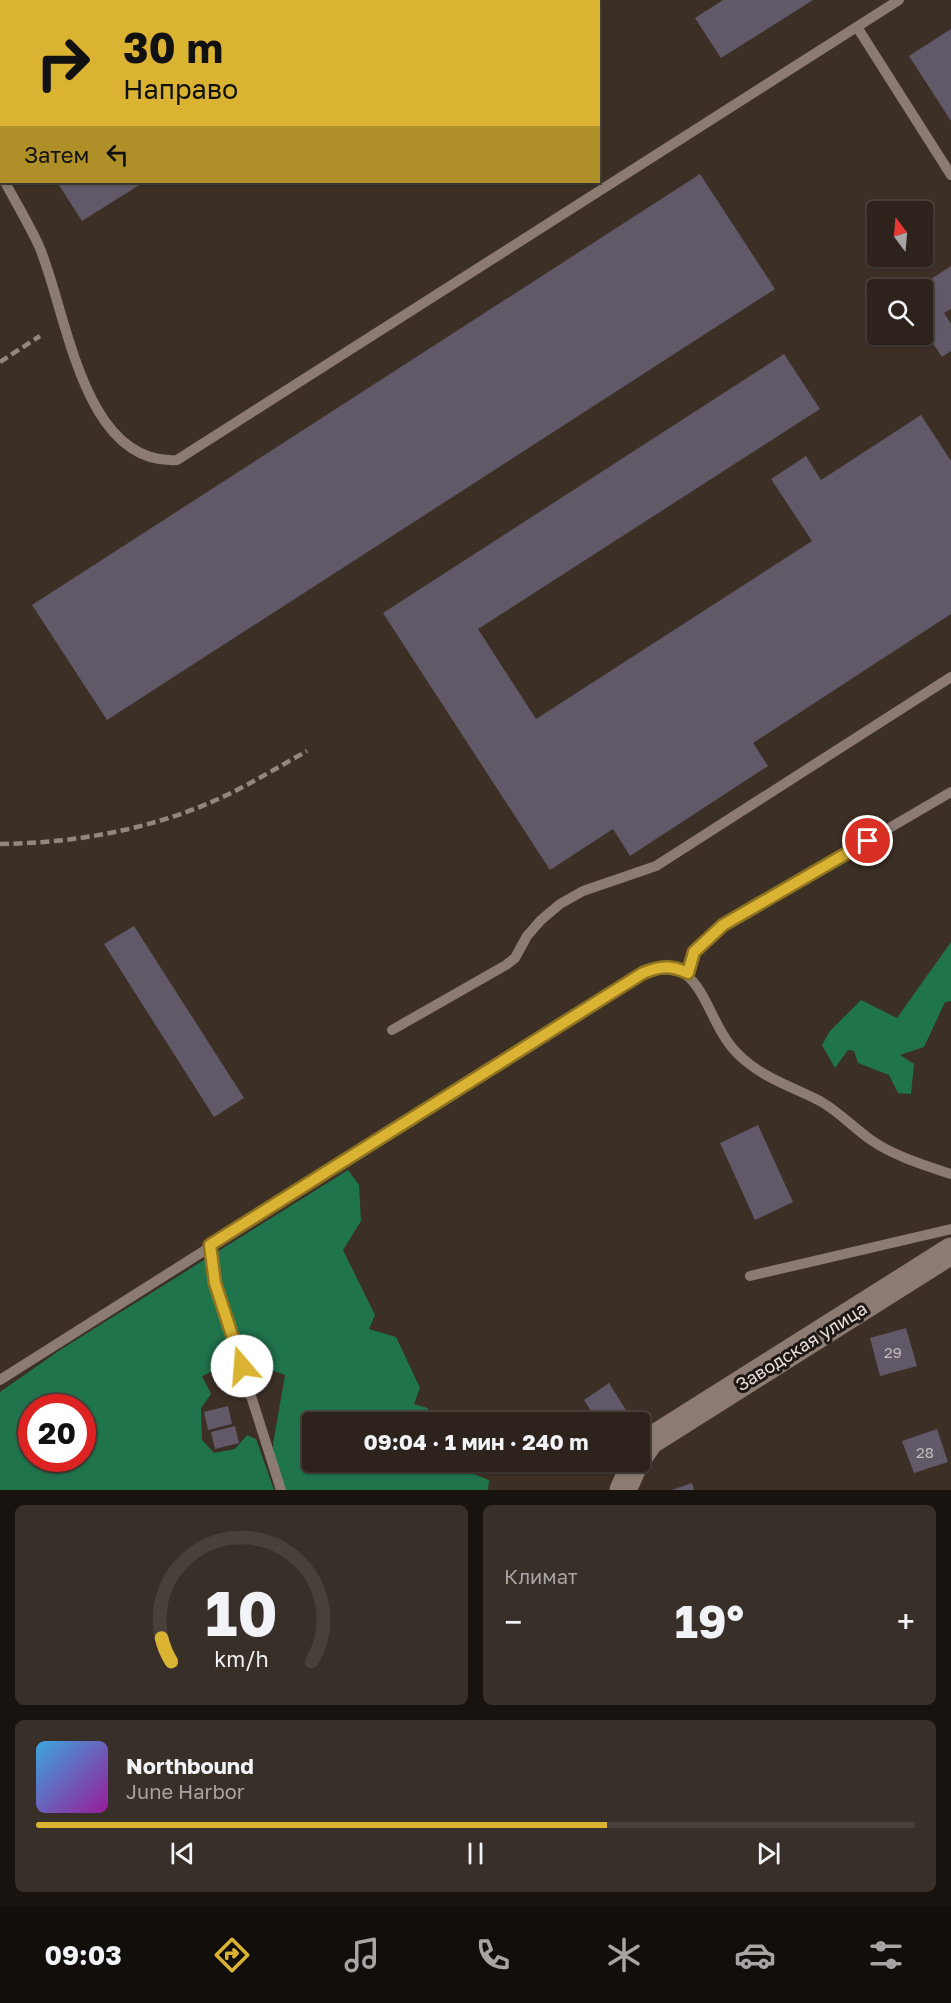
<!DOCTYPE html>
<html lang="ru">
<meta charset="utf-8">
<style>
body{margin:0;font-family:"Golos Text",sans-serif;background:#392f29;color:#f1f3f6;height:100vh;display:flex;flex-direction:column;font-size:22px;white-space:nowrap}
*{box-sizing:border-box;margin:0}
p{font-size:20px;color:#a7a4a3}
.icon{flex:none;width:33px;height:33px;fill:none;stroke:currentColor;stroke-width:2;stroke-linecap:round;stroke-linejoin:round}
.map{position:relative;height:1490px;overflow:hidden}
.sheet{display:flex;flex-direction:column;gap:15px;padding:15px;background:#19130f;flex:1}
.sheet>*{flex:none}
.hud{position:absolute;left:0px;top:0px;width:600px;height:183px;box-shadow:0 2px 4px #0004,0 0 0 2px #48403b;background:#dab333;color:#111;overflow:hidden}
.needle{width:39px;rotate:344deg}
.fabs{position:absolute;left:867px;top:201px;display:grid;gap:12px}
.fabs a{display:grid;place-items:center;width:66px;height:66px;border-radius:6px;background:#2d231c;box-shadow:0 2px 4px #0004,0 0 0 2px #48403b;font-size:30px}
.speed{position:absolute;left:18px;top:1394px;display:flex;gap:12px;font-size:30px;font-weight:700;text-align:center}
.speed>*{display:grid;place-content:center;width:78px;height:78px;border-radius:50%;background:#2d231c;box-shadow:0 2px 4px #0004,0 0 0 2px #48403b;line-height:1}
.speed .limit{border:9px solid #d22;background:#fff;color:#111}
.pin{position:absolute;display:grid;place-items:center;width:51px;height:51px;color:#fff;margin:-26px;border:3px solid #fff;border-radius:50%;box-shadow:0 2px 6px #0007}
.me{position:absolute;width:66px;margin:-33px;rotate:342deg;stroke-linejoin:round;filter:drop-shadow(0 0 4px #0008)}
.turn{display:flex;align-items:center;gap:21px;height:126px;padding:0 24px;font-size:27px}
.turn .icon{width:78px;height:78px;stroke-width:2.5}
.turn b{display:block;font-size:42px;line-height:51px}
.then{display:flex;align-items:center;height:57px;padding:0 24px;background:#0003;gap:12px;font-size:22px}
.big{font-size:45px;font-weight:700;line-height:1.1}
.sheet .card{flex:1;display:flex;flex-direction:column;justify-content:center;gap:9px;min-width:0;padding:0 21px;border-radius:9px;background:#392f29}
.sheet .dial{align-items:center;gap:0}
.dial svg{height:156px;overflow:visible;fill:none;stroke:#48403b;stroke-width:7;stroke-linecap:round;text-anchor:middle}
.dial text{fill:#f1f3f6;stroke:none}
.song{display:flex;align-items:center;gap:18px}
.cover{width:72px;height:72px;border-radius:9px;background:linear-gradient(135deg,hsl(200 70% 55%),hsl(300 70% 35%))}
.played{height:6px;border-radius:3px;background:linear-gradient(90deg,#dab333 65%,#48403b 65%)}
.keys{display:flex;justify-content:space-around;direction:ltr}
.heat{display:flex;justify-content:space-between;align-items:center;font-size:33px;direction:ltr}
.sheet .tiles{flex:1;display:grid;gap:15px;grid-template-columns:1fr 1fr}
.card:last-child{grid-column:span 2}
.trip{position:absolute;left:302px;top:1412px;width:348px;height:60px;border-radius:6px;background:#2d231c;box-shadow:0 2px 4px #0004,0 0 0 2px #48403b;font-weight:700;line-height:60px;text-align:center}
.menu{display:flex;height:96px;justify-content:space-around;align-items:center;background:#120e0b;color:#a7a4a3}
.menu .icon{width:42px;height:42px}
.menu .active{color:#dab333}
.menu b{font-size:27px;color:#f1f3f6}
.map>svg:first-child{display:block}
.forest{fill:#20744c;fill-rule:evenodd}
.building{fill:#615967}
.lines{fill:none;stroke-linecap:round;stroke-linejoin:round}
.service{stroke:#8b7b72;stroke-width:10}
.tertiary{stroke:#8b7b72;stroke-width:27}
.rail{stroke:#92877f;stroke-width:4.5;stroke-dasharray:9 4.5;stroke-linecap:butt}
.route-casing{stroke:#8e7421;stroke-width:15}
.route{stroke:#dab333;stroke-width:10}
.labels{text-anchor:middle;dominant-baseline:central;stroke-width:6;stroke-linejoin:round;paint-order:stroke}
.number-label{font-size:15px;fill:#c5bcbb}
.street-label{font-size:18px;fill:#e6ddd7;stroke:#1e1815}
</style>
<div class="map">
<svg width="951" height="1490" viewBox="0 0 951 1490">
<rect width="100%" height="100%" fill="#3c2f26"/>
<g class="forest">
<path d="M951 942V1001L945 1002 924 1047 900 1055 914 1064 911 1094 898 1093 889 1075 858 1063 854 1051 848 1050 835 1068 822 1045 830 1031 861 1000 897 1018Z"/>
<path d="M348 1170 359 1185 361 1221 343 1250 375 1315 369 1329 396 1337 420 1388 414 1404 427 1408 439 1422H312V1461H457L461 1469 489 1480 488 1490H276L273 1444 285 1375 266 1368 257 1379 240 1376 229 1350 220 1368 202 1376 211 1394 201 1408 202 1440 214 1453 235 1449 247 1435 256 1439 274 1490H0V1392L60 1350ZM32 1407H82V1458H32Z"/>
</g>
<g class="building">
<path d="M723 0H813L721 58 695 18Z"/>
<path d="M951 29V121L909 56Z"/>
<path d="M700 174 775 289 107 720 32 605Z"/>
<path d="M57 182H144L82 221Z"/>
<path d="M951 266V309L944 313 951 324V351L942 357 922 327V290H914Z"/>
<path d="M784 354 820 409 478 629 536 719 812 541 771 479 806 456 821 480 921 415 951 461V614L753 743 768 766 630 856 613 829 550 870 383 613Z"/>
<path d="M134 926 244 1098 214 1117 104 944Z"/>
<path d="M758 1125 793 1202 755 1220 720 1143Z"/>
<path d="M906 1328 917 1366 880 1376 870 1338Z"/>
<path d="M609 1383 631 1418 625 1422H598L584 1400Z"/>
<path d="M228 1406 232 1424 208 1430 204 1412Z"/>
<path d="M235 1426 239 1443 215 1449 211 1432Z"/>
<path d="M937 1429 948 1462 914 1473 902 1441Z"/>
<path d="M692 1483 694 1490H672Z"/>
</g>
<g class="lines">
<g class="service">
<path d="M857 27 951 175"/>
<path d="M5 182C16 203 29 224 39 246 67 311 82 466 177 460L899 0"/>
<path d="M688 973 694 952 723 925 951 792"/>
<path d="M392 1030 506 965 515 958 527 936 541 920 560 904 583 891 656 866 951 677"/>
<path d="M210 1245 215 1283 281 1490"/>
<path d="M750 1276 951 1229"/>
<path d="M0 1380 643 973C703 948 703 1019 737 1053 760 1077 791 1086 820 1101 838 1111 854 1128 871 1140 894 1156 924 1165 951 1174"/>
</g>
<g class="tertiary">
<path d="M639 1457 650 1441 951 1251"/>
<path d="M623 1490 636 1461"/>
</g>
<g class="rail">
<path d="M121 2 123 0"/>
<path d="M0 79 2 78"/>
<path d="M0 362 40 336"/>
<path d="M0 844C79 843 160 828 231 793 257 780 282 765 307 751"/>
</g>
</g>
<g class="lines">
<defs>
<path id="route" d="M242 1366 215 1283 210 1245 643 973C660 966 670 965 688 973L694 952 723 925 868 841"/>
</defs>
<use href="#route" class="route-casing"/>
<use href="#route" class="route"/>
</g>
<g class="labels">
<g class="number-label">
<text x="893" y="1352">29</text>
<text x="925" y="1452">28</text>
</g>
<g class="street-label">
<text transform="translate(801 1346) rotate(-32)">Заводская улица</text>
</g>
</g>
</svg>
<div class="fabs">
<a><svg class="needle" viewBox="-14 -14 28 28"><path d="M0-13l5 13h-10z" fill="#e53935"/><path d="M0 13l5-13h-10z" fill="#a7a4a3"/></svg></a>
<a><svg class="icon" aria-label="search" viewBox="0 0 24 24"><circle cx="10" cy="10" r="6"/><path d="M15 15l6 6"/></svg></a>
</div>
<div class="speed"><div class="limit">20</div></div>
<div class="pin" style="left:868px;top:841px;background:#d93025"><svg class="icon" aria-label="arrive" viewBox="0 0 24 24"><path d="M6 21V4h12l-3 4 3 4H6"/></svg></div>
<svg class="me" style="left:242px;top:1366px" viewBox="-20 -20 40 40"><circle r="19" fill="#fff"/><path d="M0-13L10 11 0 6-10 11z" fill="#dab333"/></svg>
<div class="trip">09:04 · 1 мин · 240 m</div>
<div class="hud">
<div class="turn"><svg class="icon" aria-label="right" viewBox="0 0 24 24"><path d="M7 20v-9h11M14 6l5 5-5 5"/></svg><div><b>30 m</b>Направо</div></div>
<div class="then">Затем<svg class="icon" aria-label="left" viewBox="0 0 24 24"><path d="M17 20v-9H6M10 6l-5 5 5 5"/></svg></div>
</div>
</div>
<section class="sheet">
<div class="tiles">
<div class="card dial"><svg viewBox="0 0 100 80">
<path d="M14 69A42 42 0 1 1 86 69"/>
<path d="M14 69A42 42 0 0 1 9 57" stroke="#dab333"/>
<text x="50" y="56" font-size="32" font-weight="700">10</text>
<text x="50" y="72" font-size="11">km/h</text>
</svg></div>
<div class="card"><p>Климат</p>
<div class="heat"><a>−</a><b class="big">19°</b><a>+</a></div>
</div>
<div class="card">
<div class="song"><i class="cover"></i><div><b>Northbound</b><p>June Harbor</p></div></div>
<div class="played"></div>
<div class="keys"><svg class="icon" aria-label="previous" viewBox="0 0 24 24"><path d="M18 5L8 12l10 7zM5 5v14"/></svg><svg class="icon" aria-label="pause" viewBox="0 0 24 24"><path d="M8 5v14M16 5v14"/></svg><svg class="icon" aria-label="next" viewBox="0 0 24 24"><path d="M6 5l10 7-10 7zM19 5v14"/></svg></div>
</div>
</div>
</section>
<nav class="menu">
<b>09:03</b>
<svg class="icon active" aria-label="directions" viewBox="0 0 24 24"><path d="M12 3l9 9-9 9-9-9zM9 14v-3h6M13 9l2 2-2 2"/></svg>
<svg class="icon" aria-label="music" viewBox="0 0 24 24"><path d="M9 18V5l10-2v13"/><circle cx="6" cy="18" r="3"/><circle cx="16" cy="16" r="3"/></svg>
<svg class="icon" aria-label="phone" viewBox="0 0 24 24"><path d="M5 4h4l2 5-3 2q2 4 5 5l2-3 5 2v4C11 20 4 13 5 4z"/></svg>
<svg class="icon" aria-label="climate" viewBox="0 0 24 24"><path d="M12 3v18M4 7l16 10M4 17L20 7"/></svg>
<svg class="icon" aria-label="car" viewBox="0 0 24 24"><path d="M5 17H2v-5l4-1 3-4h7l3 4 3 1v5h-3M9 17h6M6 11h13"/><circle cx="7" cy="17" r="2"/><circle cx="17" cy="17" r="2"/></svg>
<svg class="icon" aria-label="filters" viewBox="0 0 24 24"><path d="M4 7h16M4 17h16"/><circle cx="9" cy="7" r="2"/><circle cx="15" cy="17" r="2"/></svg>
</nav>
